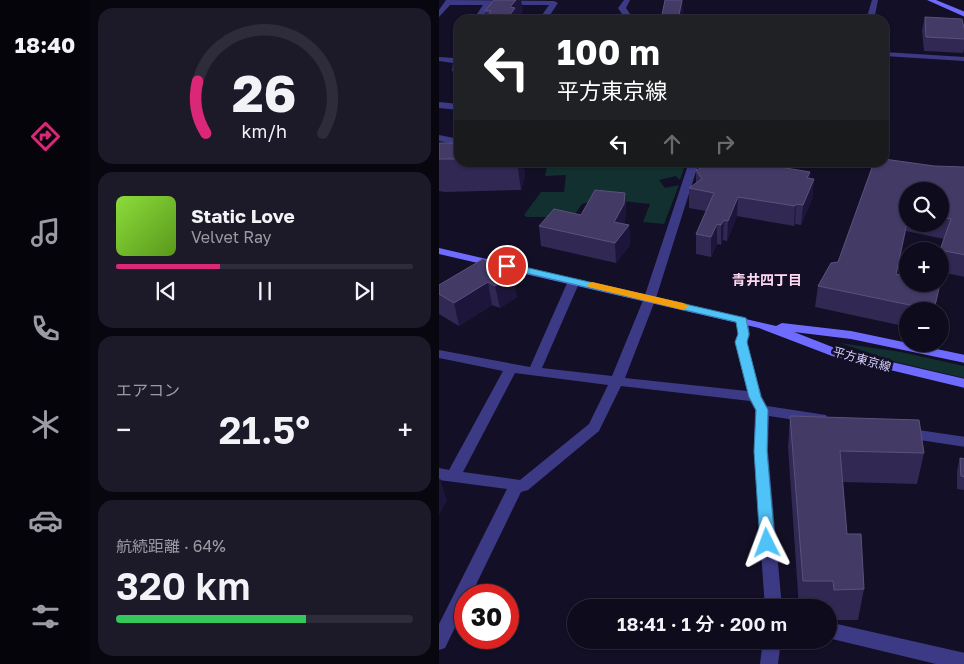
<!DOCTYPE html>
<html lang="ja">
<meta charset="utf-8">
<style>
body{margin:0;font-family:"Golos Text","Noto Sans JP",sans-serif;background:#1c1929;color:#f1f3f6;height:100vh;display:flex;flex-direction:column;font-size:19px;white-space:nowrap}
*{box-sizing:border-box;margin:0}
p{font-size:16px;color:#9b9ba3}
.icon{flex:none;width:28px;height:28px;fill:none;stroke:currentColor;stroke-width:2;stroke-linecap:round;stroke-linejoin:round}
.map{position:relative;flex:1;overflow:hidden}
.drawer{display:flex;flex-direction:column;gap:8px;padding:8px;background:#08060f;width:349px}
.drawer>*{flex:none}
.top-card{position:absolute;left:15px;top:15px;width:435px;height:152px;border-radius:15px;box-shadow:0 1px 4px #0004,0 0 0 1px #2e2b3b;background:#202124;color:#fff;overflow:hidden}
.controls{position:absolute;left:460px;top:182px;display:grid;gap:10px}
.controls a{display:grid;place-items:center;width:50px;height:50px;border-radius:50%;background:#0e0b1c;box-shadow:0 1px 4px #0004,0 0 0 1px #2e2b3b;font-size:25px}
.speed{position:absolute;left:15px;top:584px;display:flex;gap:10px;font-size:25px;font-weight:700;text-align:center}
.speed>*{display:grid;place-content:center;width:65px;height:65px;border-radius:50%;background:#0e0b1c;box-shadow:0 1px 4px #0004,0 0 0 1px #2e2b3b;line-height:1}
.speed .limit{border:8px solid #d22;background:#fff;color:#111}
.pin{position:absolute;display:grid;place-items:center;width:42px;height:42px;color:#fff;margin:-21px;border:2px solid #fff;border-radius:50%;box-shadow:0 1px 5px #0007}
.me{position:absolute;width:55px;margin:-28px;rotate:357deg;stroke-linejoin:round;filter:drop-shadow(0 0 4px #0008)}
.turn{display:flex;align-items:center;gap:18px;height:105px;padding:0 20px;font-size:22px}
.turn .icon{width:65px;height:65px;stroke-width:2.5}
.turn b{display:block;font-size:35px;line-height:42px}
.lanes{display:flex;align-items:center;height:48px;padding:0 20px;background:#0003;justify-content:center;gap:25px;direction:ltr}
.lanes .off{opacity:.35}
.big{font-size:38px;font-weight:600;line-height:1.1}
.drawer .widget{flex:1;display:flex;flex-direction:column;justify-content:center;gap:8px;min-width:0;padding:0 18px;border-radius:15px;background:#1c1929}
.drawer .dial{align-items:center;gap:0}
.dial svg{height:130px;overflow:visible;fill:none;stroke:#2e2b3b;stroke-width:7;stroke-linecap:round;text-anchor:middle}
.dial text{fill:#f1f3f6;stroke:none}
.song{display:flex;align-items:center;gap:15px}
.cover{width:60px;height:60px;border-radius:8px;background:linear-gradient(135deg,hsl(90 70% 55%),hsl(90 70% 35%))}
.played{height:5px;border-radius:2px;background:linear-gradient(90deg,#db2777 35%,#2e2b3b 35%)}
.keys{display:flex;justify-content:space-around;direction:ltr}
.heat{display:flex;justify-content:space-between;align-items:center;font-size:28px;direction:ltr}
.charge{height:8px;border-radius:4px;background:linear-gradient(90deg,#34c759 64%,#2e2b3b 0)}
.trip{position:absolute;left:128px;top:599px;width:270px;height:50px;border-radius:25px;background:#0e0b1c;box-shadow:0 1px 4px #0004,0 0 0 1px #2e2b3b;font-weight:600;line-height:50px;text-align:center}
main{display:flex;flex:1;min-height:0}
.dock{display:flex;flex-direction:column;width:90px;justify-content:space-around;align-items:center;background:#06040b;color:#9b9ba3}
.dock .icon{width:35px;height:35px}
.dock .on{color:#db2777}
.dock b{font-size:22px;color:#f1f3f6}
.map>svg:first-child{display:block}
.green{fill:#12302f}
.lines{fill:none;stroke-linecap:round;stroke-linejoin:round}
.street{fill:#3d3a85;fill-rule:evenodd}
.secondary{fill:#6f6bff;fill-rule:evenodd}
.wall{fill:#312854;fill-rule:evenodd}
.shaded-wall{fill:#1d163a}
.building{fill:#433a66;stroke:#5a527e}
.route{fill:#4fc3f7;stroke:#337fa1}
.slow{fill:#f59e0b}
.labels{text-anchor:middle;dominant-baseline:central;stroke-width:5;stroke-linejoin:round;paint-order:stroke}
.street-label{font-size:12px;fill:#d9d4ff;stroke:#130f26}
.neighbourhood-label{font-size:14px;font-weight:bold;fill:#ffd6f0;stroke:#130f26}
</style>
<main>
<nav class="dock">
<b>18:40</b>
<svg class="icon on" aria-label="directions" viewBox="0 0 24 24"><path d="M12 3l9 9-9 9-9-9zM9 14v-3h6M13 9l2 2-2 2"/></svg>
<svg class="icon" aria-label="music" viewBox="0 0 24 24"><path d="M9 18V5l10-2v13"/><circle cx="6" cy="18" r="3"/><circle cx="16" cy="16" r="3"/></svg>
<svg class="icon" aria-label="phone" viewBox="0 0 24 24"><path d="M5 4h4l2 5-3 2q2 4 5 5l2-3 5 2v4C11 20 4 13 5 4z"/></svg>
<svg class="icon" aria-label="climate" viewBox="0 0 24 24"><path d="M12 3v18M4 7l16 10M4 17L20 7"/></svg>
<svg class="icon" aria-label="car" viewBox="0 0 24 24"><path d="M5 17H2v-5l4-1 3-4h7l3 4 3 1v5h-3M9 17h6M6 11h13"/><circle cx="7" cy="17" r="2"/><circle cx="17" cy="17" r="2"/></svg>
<svg class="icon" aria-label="filters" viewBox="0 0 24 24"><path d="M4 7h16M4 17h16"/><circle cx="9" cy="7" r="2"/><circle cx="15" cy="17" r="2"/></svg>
</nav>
<section class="drawer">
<div class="widget dial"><svg viewBox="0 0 100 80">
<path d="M14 69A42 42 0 1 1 86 69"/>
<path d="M14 69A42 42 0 0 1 9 37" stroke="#db2777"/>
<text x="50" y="56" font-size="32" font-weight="700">26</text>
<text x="50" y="72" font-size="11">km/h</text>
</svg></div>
<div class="widget">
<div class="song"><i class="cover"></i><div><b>Static Love</b><p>Velvet Ray</p></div></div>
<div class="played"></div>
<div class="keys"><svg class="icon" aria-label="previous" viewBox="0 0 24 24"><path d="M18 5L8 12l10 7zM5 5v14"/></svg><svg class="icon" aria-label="pause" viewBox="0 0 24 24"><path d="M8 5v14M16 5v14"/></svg><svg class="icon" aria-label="next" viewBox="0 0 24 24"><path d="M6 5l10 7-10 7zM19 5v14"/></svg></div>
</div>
<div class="widget"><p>エアコン</p>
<div class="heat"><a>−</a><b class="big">21.5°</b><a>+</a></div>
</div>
<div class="widget"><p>航続距離 · 64%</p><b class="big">320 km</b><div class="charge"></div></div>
</section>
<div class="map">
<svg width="526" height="664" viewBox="0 0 526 664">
<rect width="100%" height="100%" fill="#130f26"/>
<g class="green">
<path d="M113 163H247L241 180 237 176 220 180 226 188 240 185 225 224 204 222 211 204 162 199 143 204 131 221 109 217H88L85 215 102 192H125L127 175 106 176 108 166Z"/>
<path d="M401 343 462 352 525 366V378L457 362Z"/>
</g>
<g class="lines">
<g class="street">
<path d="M7 0 115 1 119 3 109 18 110 20H102L101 18 110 5H51L42 20H34L44 5H11L0 17V10Z"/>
<path d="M185 0H191L187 8 191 14 186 20H178L183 14 179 8Z"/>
<path d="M433 0H439L435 20H427Z"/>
<path d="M17 50H20V73L13 71 14 63 0 61V57L15 58Z"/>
<path d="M445 52 526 57V61L445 56Z"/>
<path d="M0 102 20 104V110L0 108Z"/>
<path d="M0 135 20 139V145L0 141Z"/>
<path d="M250 162H260L217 298 186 378 308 391 296 342 299 335 297 320 303 316 309 320 311 335 308 342 323 397 328 406 387 415 389 419 387 423 382 424 330 416 329 451 343 608H326L315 451 316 410 311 401 182 386 160 431 89 490 82 492 32 595H26V607L6 648 0 650V624L68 489 0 480V468L10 470 64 371 0 358V350L91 367 129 281 135 278 141 281 103 368 173 376 205 298ZM76 373 169 385 150 424 81 480 24 472Z"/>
<path d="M466 428 526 437V447L461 437 459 433 461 429Z"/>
<path d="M389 622 526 653V664H497L389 638Z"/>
<path d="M324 640H342L339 664H321Z"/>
</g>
<g class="secondary">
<path d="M488 0H497L526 12V17Z"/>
<path d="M0 248 337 326 343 323 412 331 526 355V363L412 339 355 332 401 350 526 379V388L393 356 320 328 0 254Z"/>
</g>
</g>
<g class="wall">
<path d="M84 10 78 19 47 18 46 11Z"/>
<path d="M486 17 526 32V45L524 53 485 51 483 30Z"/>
<path d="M0 143H20V162H84L86 175 82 190 6 192 0 191Z"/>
<path d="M445 159 495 166 526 167V277L501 272V251L505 239 467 231 458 275 469 277V284H501L495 311H469V327L376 307 379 286 392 263 399 262 435 162H445ZM469 191H501V224H469Z"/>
<path d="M270 162 371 172V179H375L373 199 362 225 356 224 355 226 298 216 288 241 284 240 282 245 278 244 272 257 257 254V234L267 211 250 208V188L257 183V170L270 165Z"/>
<path d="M186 193 187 212 185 224 190 225 191 245 177 263 102 246 100 226 142 215Z"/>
<path d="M44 259 78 297 61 308 53 305 20 326 0 314V285Z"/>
<path d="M351 416 485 453 478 484 404 482 408 534 425 589 419 620H390L389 608H360L349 447Z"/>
<path d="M521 458 526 459V490L518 489V471Z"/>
</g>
<g class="shaded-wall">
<path d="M77 0H82L84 10 78 20H67L71 7Z"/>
<path d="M243 0H244V11L242 20H239Z"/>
<path d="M78 162H84L86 175 82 190Z"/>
<path d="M371 172 370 191 375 179 373 199 362 225 364 205 368 178Z"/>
<path d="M186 193 187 212 186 223 177 242 175 222Z"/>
<path d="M299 197 298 216 288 241 289 221Z"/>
<path d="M357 204 356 224 355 226 356 206Z"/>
<path d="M469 218 467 231 453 296 457 274Z"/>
<path d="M285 220 284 240 282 245V225Z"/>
<path d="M278 224V244L272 257V237Z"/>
<path d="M190 225 191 245 177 263 176 243Z"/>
<path d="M74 275 78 297 61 308 56 286Z"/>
<path d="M49 282 53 305 20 326 15 303Z"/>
<path d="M1 478 8 501 0 515V480Z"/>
</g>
<g class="building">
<path d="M55 0H77L71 7 76 8 67 20H46L52 11H46Z"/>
<path d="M226 0H243L239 20H222Z"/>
<path d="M486 17 523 19 526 32V39L487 37Z"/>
<rect x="0" y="143" width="20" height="16"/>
<path d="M445 159 495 166 526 167V255L501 250 512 219 501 217V191H469V218L457 274 469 277V284H501L495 310 379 286 392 263 399 262 435 162H445Z"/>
<path d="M270 162H310L371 172 368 178 375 179 364 205 357 204 356 206 299 197 289 221 285 220 282 225 278 224 272 237 257 234 275 193 250 188 263 179 257 170 270 165Z"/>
<path d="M156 190 186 193 185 204 175 222 190 225 176 243 100 226 115 209 142 215Z"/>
<path d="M44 259 74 275 56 286 49 282 15 303 0 294V285Z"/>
<path d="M351 416 480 420 485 453 401 451 408 534H422L425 589 395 590 394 581H364Z"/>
<path d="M521 458 526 459V477L522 476Z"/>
</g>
<path class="route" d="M68 263 307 318 310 334 308 342 322 397 329 410 328 451 336 543 334 547 328 549 323 547 321 543 315 451 317 410 310 397 296 342 299 334 297 322 65 268 63 266Z"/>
<path class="slow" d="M153 282 244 303 250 306 244 310 150 287 148 285 150 283Z"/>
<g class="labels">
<g class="street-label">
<text transform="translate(423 359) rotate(16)">平方東京線</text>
</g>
<g class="neighbourhood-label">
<text x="328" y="279">青井四丁目</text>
</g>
</g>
</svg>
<div class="controls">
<a><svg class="icon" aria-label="search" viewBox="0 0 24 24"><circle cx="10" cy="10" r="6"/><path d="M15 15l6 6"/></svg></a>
<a>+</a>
<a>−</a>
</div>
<div class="speed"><div class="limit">30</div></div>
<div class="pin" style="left:68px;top:266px;background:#d93025"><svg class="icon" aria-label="arrive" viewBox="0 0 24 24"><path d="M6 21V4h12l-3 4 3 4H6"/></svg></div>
<svg class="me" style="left:328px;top:543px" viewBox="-20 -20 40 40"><path d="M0-17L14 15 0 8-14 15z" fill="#4fc3f7" stroke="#fff" stroke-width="4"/></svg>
<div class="trip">18:41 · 1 分 · 200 m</div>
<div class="top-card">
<div class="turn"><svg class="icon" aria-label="left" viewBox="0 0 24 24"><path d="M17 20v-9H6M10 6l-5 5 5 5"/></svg><div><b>100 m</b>平方東京線</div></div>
<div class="lanes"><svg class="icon" aria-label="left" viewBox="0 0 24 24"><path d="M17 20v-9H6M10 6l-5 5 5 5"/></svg><svg class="icon off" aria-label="ahead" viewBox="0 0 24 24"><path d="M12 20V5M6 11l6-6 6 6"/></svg><svg class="icon off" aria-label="right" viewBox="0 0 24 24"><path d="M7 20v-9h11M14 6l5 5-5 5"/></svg></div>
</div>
</div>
</main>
